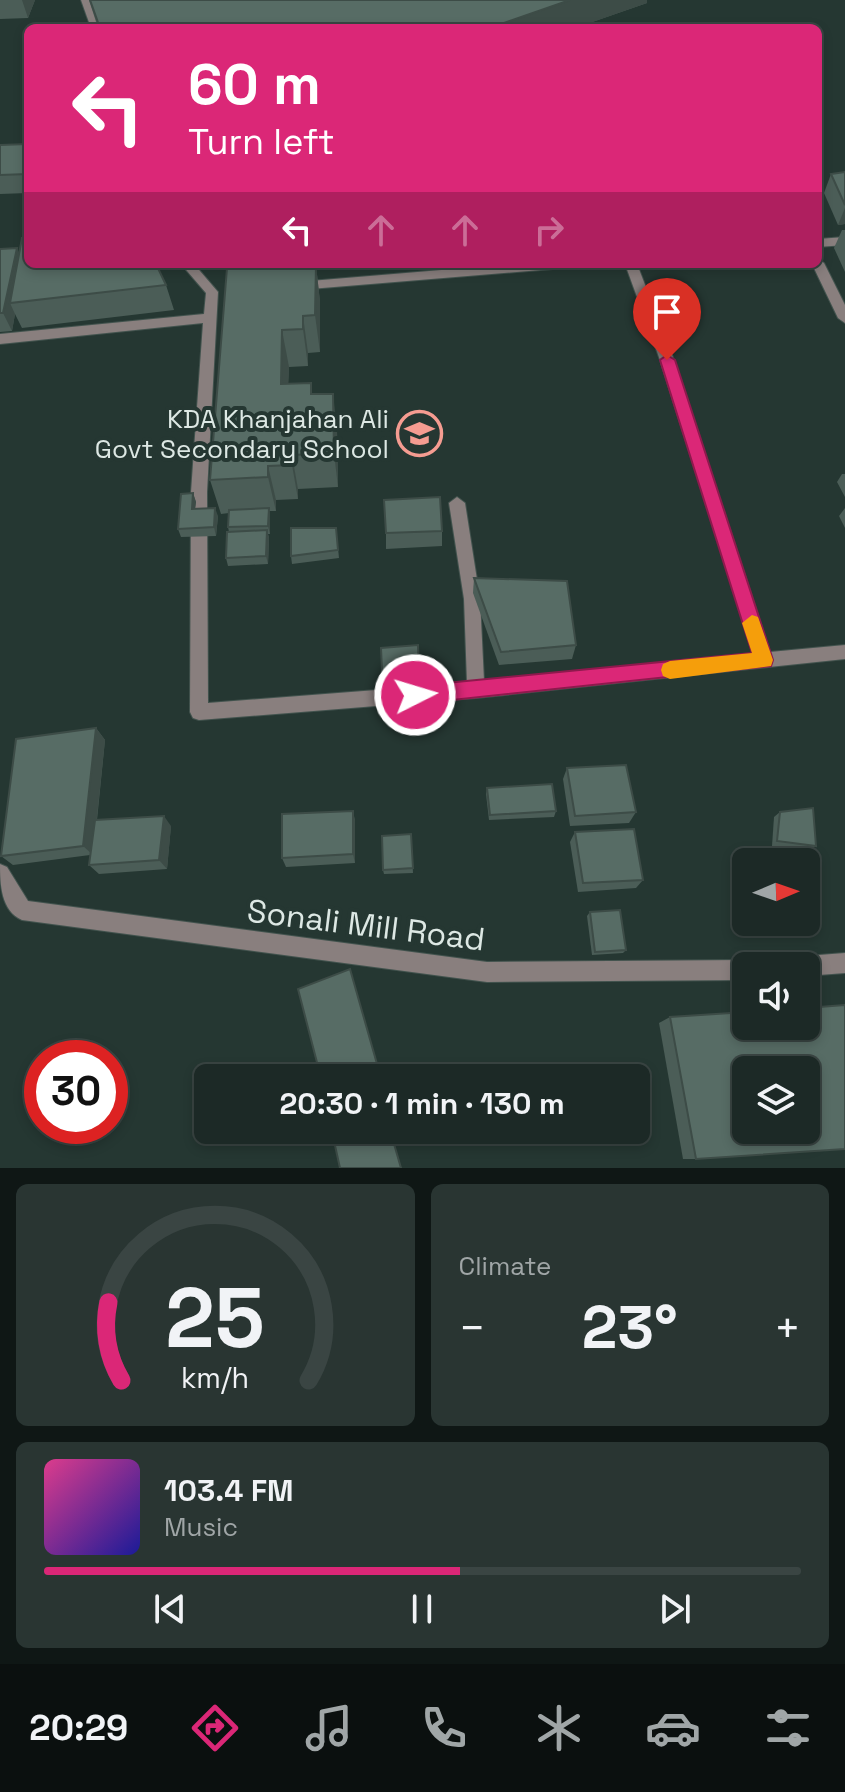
<!DOCTYPE html>
<meta charset="utf-8">
<style>
body{margin:0;font-family:"Space Grotesk",sans-serif;background:#293532;color:#f1f3f6;height:100vh;display:flex;flex-direction:column;font-size:30px;white-space:nowrap}
*{box-sizing:border-box;margin:0}
p{font-size:26px;color:#a0a6a7}
.icon{flex:none;width:44px;height:44px;fill:none;stroke:currentColor;stroke-width:2;stroke-linecap:round;stroke-linejoin:round}
.map{position:relative;height:1168px;overflow:hidden}
.side{display:flex;flex-direction:column;gap:16px;padding:16px;background:#0f1715;flex:1}
.side>*{flex:none}
.hud{position:absolute;left:24px;top:24px;width:798px;height:244px;border-radius:12px;box-shadow:0 4px 12px #0003,0 0 0 2px #3a4543;background:#db2777;color:#fff;overflow:hidden}
.needle{width:52px;rotate:88deg}
.fabs{position:absolute;left:732px;top:848px;display:grid;gap:16px}
.fabs a{display:grid;place-items:center;width:88px;height:88px;border-radius:12px;background:#1c2926;box-shadow:0 4px 12px #0003,0 0 0 2px #3a4543;font-size:40px}
.speed{position:absolute;left:24px;top:1040px;display:flex;gap:16px;font-size:40px;font-weight:700;text-align:center}
.speed>*{display:grid;place-content:center;width:104px;height:104px;border-radius:50%;background:#1c2926;box-shadow:0 4px 12px #0003,0 0 0 2px #3a4543;line-height:1}
.speed .limit{border:12px solid #d22;background:#fff;color:#111}
.pin{position:absolute;display:grid;place-items:center;width:68px;height:68px;color:#fff;margin:-82px -34px;border-radius:50% 50% 50% 0;rotate:-45deg;box-shadow:0 0 8px #0007}
.pin .icon{rotate:45deg}
.me{position:absolute;width:88px;margin:-44px;rotate:85deg;stroke-linejoin:round;filter:drop-shadow(0 0 6px #0008)}
.turn{display:flex;align-items:center;gap:28px;height:168px;padding:0 32px;font-size:36px}
.turn .icon{width:104px;height:104px;stroke-width:2.5}
.turn b{display:block;font-size:56px;line-height:68px}
.lanes{display:flex;align-items:center;height:76px;padding:0 32px;background:#0003;justify-content:center;gap:40px;direction:ltr}
.lanes .off{opacity:.35}
.big{font-size:60px;font-weight:600;line-height:1.1}
.side .card{flex:1;display:flex;flex-direction:column;justify-content:center;gap:12px;min-width:0;padding:0 28px;border-radius:12px;background:#293532}
.side .dial{align-items:center;gap:0}
.dial svg{height:208px;overflow:visible;fill:none;stroke:#3a4543;stroke-width:7;stroke-linecap:round;text-anchor:middle}
.dial text{fill:#f1f3f6;stroke:none}
.song{display:flex;align-items:center;gap:24px}
.cover{width:96px;height:96px;border-radius:12px;background:linear-gradient(135deg,hsl(330 70% 55%),hsl(240 70% 35%))}
.played{height:8px;border-radius:4px;background:linear-gradient(90deg,#db2777 55%,#3a4543 55%)}
.keys{display:flex;justify-content:space-around;direction:ltr}
.heat{display:flex;justify-content:space-between;align-items:center;font-size:44px;direction:ltr}
.side .tiles{flex:1;display:grid;gap:16px;grid-template-columns:1fr 1fr}
.card:last-child{grid-column:span 2}
.trip{position:absolute;left:194px;top:1064px;width:456px;height:80px;border-radius:12px;background:#1c2926;box-shadow:0 4px 12px #0003,0 0 0 2px #3a4543;font-weight:600;line-height:80px;text-align:center}
.menu{display:flex;height:128px;justify-content:space-around;align-items:center;background:#0b100f;color:#a0a6a7}
.menu .icon{width:56px;height:56px}
.menu .current{color:#db2777}
.menu b{font-size:36px;color:#f1f3f6}
.map>svg:first-child{display:block}
.lines{fill:none;stroke-linecap:round;stroke-linejoin:round}
.street-casing{stroke:#42534e;stroke-width:2}
.street{fill:#897f7e;fill-rule:evenodd}
.wall{fill:#4b5d57}
.shaded-wall{fill:#3d4c47}
.building{fill:#576c65;stroke:#3d4c47;stroke-width:2;fill-rule:evenodd}
.route{fill:#db2777;stroke:#8e194d;stroke-width:2}
.slow{fill:#f59e0b}
.labels{text-anchor:middle;dominant-baseline:central;stroke-width:8;stroke-linejoin:round;paint-order:stroke}
.poi-label{font-size:26px;fill:#dde8e4;stroke:#253732;text-anchor:end}
.near-street-label{font-size:32px;fill:#dde8e4;stroke:#253732}
</style>
<div class="map">
<svg width="845" height="1168" viewBox="0 0 845 1168">
<rect width="100%" height="100%" fill="#253732"/>
<g class="lines">
<defs>
<g id="street">
<path d="M81 0H91L101 28H91Z"/>
<path d="M845 237V245L818 247V239Z"/>
<path d="M818 259 824 263 845 305V323L838 318 812 264H818Z"/>
<path d="M181 264H194L218 292 207 492 208 703 467 683 464 599 449 503 457 497 465 503 480 599 484 681 754 654 660 360 625 264H637L674 360 770 652 845 645V659L476 698 199 720 193 718 190 712 191 492 203 323 0 344V334L204 314 206 293Z"/>
<path d="M514 264H571L565 268 298 290 292 286 298 282Z"/>
<path d="M0 864 7 867 28 901 487 962 746 960 754 966H746V980L487 982 22 920C1 911 0 884 0 864Z"/>
<path d="M845 953V973L806 976V966H796L799 959 806 956Z"/>
</g>
</defs>
<use href="#street" class="street-casing"/>
<use href="#street" class="street"/>
</g>
<g class="wall">
<path d="M0 0H35L28 18 0 19Z"/>
<path d="M89 0H647V3L575 28H98Z"/>
<path d="M28 144V193L0 194V145Z"/>
<path d="M845 172V224L838 225 824 193 831 174Z"/>
<path d="M842 230H845V272L834 248Z"/>
<path d="M17 248 19 254 166 285 174 310 22 328 15 314 12 331 0 332V249Z"/>
<path d="M316 265 320 302V352L308 353V366L289 367 288 384 312 394 337 430 338 487 298 489V499L276 500V511H269L270 516V534H268L269 538 268 564 228 566 226 558 229 532 228 527 229 513 221 514 210 480 227 268Z"/>
<path d="M842 474H845V497L837 482Z"/>
<path d="M193 493 196 502 195 509 218 516 216 536 181 537 178 529Z"/>
<path d="M845 508V528L839 516Z"/>
<path d="M336 528 339 558 292 564 291 556Z"/>
<path d="M442 531V546L386 549V533Z"/>
<path d="M474 578 576 645 572 659 499 665 473 593Z"/>
<path d="M418 645 419 676 383 678 381 648Z"/>
<path d="M96 728 105 740 97 820 171 826 167 869 99 874 89 865 90 855 13 865 1 856Z"/>
<path d="M567 768 636 812 629 823 570 826 563 779Z"/>
<path d="M487 788 556 811 554 817 489 820 486 794Z"/>
<path d="M353 811 355 821V863L286 867 282 858Z"/>
<path d="M780 812 816 846 810 850 772 846 774 817Z"/>
<path d="M575 832 643 880 636 888 578 892 570 842Z"/>
<path d="M411 834 413 873 384 874 383 870Z"/>
<path d="M590 912 626 950 623 953 592 955 587 916Z"/>
<path d="M670 1017 696 1159H683L659 1023Z"/>
</g>
<g class="shaded-wall">
<path d="M22 0H35L28 18Z"/>
<path d="M570 0H647V3L575 28H503L504 23Z"/>
<path d="M845 208V224L838 225Z"/>
<path d="M17 248 25 266 10 303 15 314 12 331 3 313Z"/>
<path d="M316 265 320 302V352L315 315Z"/>
<path d="M303 316 308 353V366L303 329Z"/>
<path d="M282 330 289 367 287 420 281 384Z"/>
<path d="M333 394 337 430 338 487 334 453Z"/>
<path d="M292 455 298 489V499L292 465Z"/>
<path d="M268 466 276 500V511L268 477Z"/>
<path d="M193 493 196 502 194 517 192 509Z"/>
<path d="M215 508 218 516 216 536 214 527Z"/>
<path d="M269 508 270 516V534L268 526Z"/>
<path d="M267 530 269 538 268 564 266 556Z"/>
<path d="M96 728 105 740 93 855 83 846Z"/>
<path d="M353 811 355 821V863L353 854Z"/>
<path d="M164 816 171 826 167 869 159 860Z"/>
</g>
<g class="building">
<path d="M90 0H570L504 23 508 28H100Z"/>
<path d="M28 144V174L0 175V145Z"/>
<path d="M845 172V205L831 174Z"/>
<path d="M22 238H28V264H156L166 285 10 303Z"/>
<path d="M17 248 3 313H0V249Z"/>
<path d="M316 265 315 315 303 316V329L282 330 281 384 311 383V394H333L334 453 292 455V465L268 466V477L210 480 227 268Z"/>
<path d="M193 493 192 509 215 508 214 527 178 529 181 494Z"/>
<path d="M440 497 442 531 386 533 384 500Z"/>
<path d="M269 508 268 526 228 527 229 510Z"/>
<path d="M291 528H336L338 550 291 556Z"/>
<path d="M267 530 266 556 226 558 227 532Z"/>
<path d="M474 578 567 581 576 645 501 652Z"/>
<path d="M418 645 419 670 382 671 381 648Z"/>
<path d="M96 728 83 846 1 856 16 739Z"/>
<path d="M626 765 636 812 575 816 567 768Z"/>
<path d="M552 784 556 811 490 815 487 788Z"/>
<path d="M813 808 816 846 777 841 780 812Z"/>
<path d="M353 811V854L282 858V814Z"/>
<path d="M164 816 159 860 89 865 95 820Z"/>
<path d="M634 829 643 880 583 883 575 832Z"/>
<path d="M411 834 413 868 383 870 382 836Z"/>
<path d="M620 910 626 950 595 952 590 912Z"/>
<path d="M350 969 381 1078H321L298 989Z"/>
<path d="M845 1005V1149L696 1159 670 1017 746 1012V1026H806V1008ZM746 1070H806V1130H746Z"/>
<path d="M362 1130H390L401 1168H340L334 1141Z"/>
</g>
<path class="route" d="M667 355 675 360 773 660 771 666 415 704 408 702 405 695 408 689 415 686 752 653 660 360Z"/>
<path class="slow" d="M752 615 758 617 773 660 771 666 670 679 663 676 661 670 663 664 670 661 752 653 742 623Z"/>
<defs>
<symbol id="school-ring" viewBox="-11 -11 22 22"><circle r="9.5" fill="#253732" stroke="#f59c91" stroke-width="1.5"/><path d="M0-5L7-2L0 1L-7-2ZM-4 1L0 2.5L4 1V4Q0 6-4 4Z" fill="#f59c91"/></symbol>
</defs>
<g fill-rule="evenodd">
<use href="#school-ring" x="394" y="408" width="51" height="51"/>
</g>
<g class="labels">
<g class="poi-label">
<text x="389" y="419">KDA Khanjahan Ali<tspan x="389" dy="30">Govt Secondary School</tspan></text>
</g>
<g class="near-street-label">
<text transform="translate(366 925) rotate(7)">Sonali Mill Road</text>
</g>
</g>
</svg>
<div class="fabs">
<a><svg class="needle" viewBox="-14 -14 28 28"><path d="M0-13l5 13h-10z" fill="#e53935"/><path d="M0 13l5-13h-10z" fill="#a0a6a7"/></svg></a>
<a><svg class="icon" aria-label="sound" viewBox="0 0 24 24"><path d="M4 9h4l5-4v14l-5-4H4zM17 9q2 3 0 6"/></svg></a>
<a><svg class="icon" aria-label="layers" viewBox="0 0 24 24"><path d="M12 4l9 5-9 5-9-5zM3 14l9 5 9-5"/></svg></a>
</div>
<div class="speed"><div class="limit">30</div></div>
<div class="pin" style="left:667px;top:360px;background:#d93025"><svg class="icon" aria-label="arrive" viewBox="0 0 24 24"><path d="M6 21V4h12l-3 4 3 4H6"/></svg></div>
<svg class="me" style="left:415px;top:695px" viewBox="-20 -20 40 40"><circle r="17" fill="#db2777" stroke="#fff" stroke-width="3"/><path d="M0-11L8 9 0 5-8 9z" fill="#fff"/></svg>
<div class="trip">20:30 · 1 min · 130 m</div>
<div class="hud">
<div class="turn"><svg class="icon" aria-label="left" viewBox="0 0 24 24"><path d="M17 20v-9H6M10 6l-5 5 5 5"/></svg><div><b>60 m</b>Turn left</div></div>
<div class="lanes"><svg class="icon" aria-label="left" viewBox="0 0 24 24"><path d="M17 20v-9H6M10 6l-5 5 5 5"/></svg><svg class="icon off" aria-label="ahead" viewBox="0 0 24 24"><path d="M12 20V5M6 11l6-6 6 6"/></svg><svg class="icon off" aria-label="ahead" viewBox="0 0 24 24"><path d="M12 20V5M6 11l6-6 6 6"/></svg><svg class="icon off" aria-label="right" viewBox="0 0 24 24"><path d="M7 20v-9h11M14 6l5 5-5 5"/></svg></div>
</div>
</div>
<section class="side">
<div class="tiles">
<div class="card dial"><svg viewBox="0 0 100 80">
<path d="M14 69A42 42 0 1 1 86 69"/>
<path d="M14 69A42 42 0 0 1 9 39" stroke="#db2777"/>
<text x="50" y="56" font-size="32" font-weight="700">25</text>
<text x="50" y="72" font-size="11">km/h</text>
</svg></div>
<div class="card"><p>Climate</p>
<div class="heat"><a>−</a><b class="big">23°</b><a>+</a></div>
</div>
<div class="card">
<div class="song"><i class="cover"></i><div><b>103.4 FM</b><p>Music</p></div></div>
<div class="played"></div>
<div class="keys"><svg class="icon" aria-label="previous" viewBox="0 0 24 24"><path d="M18 5L8 12l10 7zM5 5v14"/></svg><svg class="icon" aria-label="pause" viewBox="0 0 24 24"><path d="M8 5v14M16 5v14"/></svg><svg class="icon" aria-label="next" viewBox="0 0 24 24"><path d="M6 5l10 7-10 7zM19 5v14"/></svg></div>
</div>
</div>
</section>
<nav class="menu">
<b>20:29</b>
<svg class="icon current" aria-label="directions" viewBox="0 0 24 24"><path d="M12 3l9 9-9 9-9-9zM9 14v-3h6M13 9l2 2-2 2"/></svg>
<svg class="icon" aria-label="music" viewBox="0 0 24 24"><path d="M9 18V5l10-2v13"/><circle cx="6" cy="18" r="3"/><circle cx="16" cy="16" r="3"/></svg>
<svg class="icon" aria-label="phone" viewBox="0 0 24 24"><path d="M5 4h4l2 5-3 2q2 4 5 5l2-3 5 2v4C11 20 4 13 5 4z"/></svg>
<svg class="icon" aria-label="climate" viewBox="0 0 24 24"><path d="M12 3v18M4 7l16 10M4 17L20 7"/></svg>
<svg class="icon" aria-label="car" viewBox="0 0 24 24"><path d="M5 17H2v-5l4-1 3-4h7l3 4 3 1v5h-3M9 17h6M6 11h13"/><circle cx="7" cy="17" r="2"/><circle cx="17" cy="17" r="2"/></svg>
<svg class="icon" aria-label="filters" viewBox="0 0 24 24"><path d="M4 7h16M4 17h16"/><circle cx="9" cy="7" r="2"/><circle cx="15" cy="17" r="2"/></svg>
</nav>
